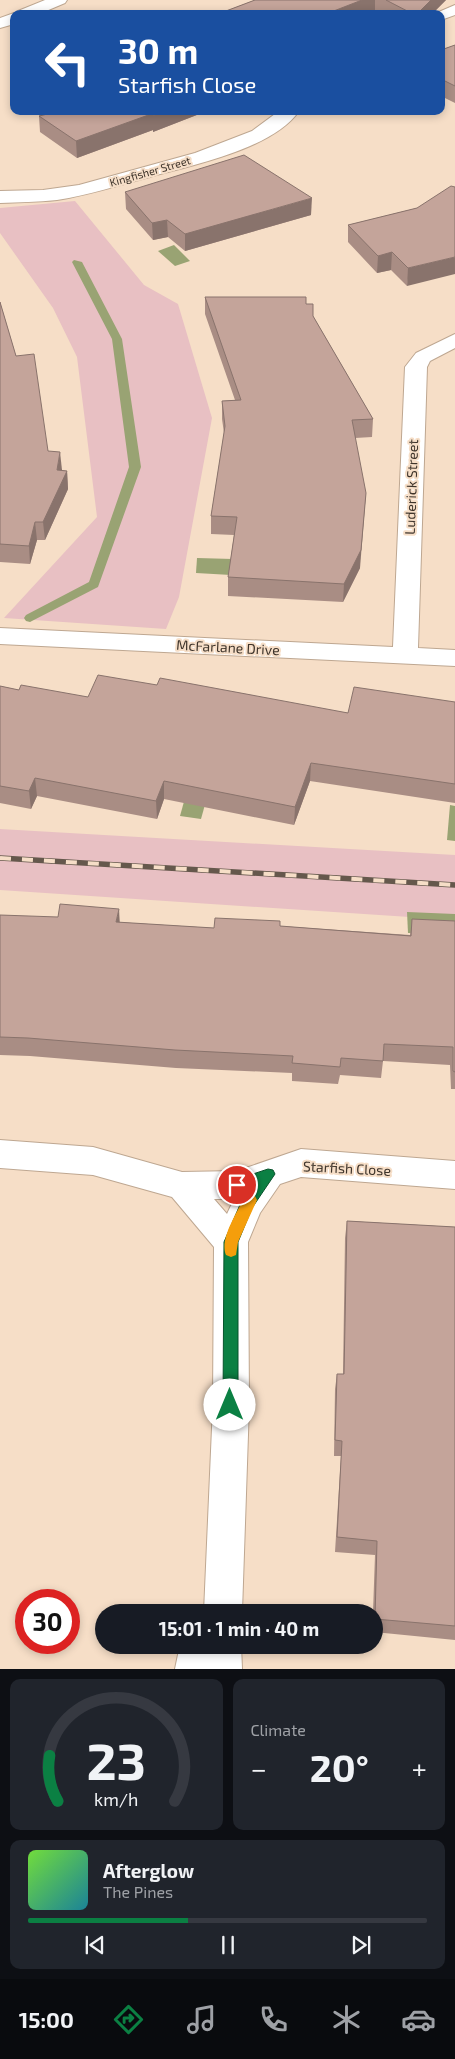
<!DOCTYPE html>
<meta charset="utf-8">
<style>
body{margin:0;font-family:"Exo 2",sans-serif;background:#20242c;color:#f1f3f6;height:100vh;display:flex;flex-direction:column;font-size:19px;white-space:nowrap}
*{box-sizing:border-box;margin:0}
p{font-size:16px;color:#9ea1a6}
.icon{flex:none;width:28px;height:28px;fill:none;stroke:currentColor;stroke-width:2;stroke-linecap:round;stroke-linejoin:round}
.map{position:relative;height:1669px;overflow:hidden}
.side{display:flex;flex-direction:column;gap:10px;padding:10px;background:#0d0f14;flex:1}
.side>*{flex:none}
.guide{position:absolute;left:10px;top:10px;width:435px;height:105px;border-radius:10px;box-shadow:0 2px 8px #0003;background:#1a4fa0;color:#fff;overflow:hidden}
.speed{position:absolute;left:15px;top:1589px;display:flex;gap:10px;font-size:25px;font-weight:700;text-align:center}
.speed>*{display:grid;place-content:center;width:65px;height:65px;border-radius:50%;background:#171b24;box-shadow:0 2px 8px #0003;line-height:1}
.speed .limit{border:8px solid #d22;background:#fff;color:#111}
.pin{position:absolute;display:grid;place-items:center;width:42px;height:42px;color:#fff;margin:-21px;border:2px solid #fff;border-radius:50%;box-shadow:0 1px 5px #0007}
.me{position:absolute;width:55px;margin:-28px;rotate:0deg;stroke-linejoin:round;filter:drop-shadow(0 0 4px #0008)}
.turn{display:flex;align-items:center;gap:18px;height:105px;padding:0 25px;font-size:22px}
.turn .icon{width:65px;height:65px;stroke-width:2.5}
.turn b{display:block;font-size:35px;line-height:42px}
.big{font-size:38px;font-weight:700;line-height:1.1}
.side .widget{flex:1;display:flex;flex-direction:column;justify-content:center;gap:8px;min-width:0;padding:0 18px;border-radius:10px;background:#20242c}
.side .dial{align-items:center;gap:0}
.dial svg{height:130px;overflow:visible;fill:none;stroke:#363941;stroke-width:7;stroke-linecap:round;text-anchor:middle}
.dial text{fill:#f1f3f6;stroke:none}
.song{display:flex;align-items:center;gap:15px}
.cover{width:60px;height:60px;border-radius:8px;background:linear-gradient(135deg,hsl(100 70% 55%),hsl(190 70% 35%))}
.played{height:5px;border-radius:2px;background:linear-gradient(90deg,#0b8043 40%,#363941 40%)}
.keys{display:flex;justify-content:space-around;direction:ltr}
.heat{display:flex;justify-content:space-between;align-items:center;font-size:28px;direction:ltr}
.side .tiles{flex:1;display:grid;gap:10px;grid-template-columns:1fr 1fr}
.widget:last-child{grid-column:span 2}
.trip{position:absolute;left:95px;top:1604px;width:288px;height:50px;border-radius:25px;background:#171b24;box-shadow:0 2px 8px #0003;font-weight:700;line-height:50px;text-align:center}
.menu{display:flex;height:80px;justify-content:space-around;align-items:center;background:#090b0e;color:#9ea1a6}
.menu .icon{width:35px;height:35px}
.menu .on{color:#0b8043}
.menu b{font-size:22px;color:#f1f3f6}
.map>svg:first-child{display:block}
.green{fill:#e8c0c3}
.water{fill:#99a373}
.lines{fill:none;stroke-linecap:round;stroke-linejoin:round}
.stream{fill:#99a373;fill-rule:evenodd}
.minor-casing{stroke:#bea791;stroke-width:2}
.minor{fill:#fff;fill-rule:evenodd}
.rail-casing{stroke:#65584c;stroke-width:5.5}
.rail{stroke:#f6dec7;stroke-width:4;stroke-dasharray:11;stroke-linecap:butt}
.wall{fill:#a98d84}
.shaded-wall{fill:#89736c}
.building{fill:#c4a49a;stroke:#89736c}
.route{fill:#0b8043;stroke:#07532c}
.slow{fill:#f59e0b}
.labels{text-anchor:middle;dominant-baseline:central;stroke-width:4;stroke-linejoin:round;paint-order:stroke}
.far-street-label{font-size:11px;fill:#3e342b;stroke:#f6dec7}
.street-label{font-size:14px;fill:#3e342b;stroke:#f6dec7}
</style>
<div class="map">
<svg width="455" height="1669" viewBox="0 0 455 1669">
<rect width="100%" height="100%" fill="#f6dec7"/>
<g class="green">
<path d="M75 201 144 285 178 304 212 418 179 597 166 629 4 618 97 517 77 357 53 308 0 233V208Z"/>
<path d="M0 829 455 855V920L0 890Z"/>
</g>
<g class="water">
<path d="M174 245 190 261 175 266 158 251Z"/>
<path d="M197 558 233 559 231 575 196 573Z"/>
<path d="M190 780 211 783 201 819 180 816Z"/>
<path d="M450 805 455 806V841L447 840Z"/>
<path d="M407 912 455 914V933H408Z"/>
</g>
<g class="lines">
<path class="stream" d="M74 260 82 262 122 339 141 467 98 587 30 622 26 621 24 618 26 615 89 582 129 467 112 339 72 262Z"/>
<defs>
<g id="minor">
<path d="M45 0H67L65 3 39 14H14V24L0 28V18L14 13 16 14 18 11Z"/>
<path d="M455 5V15L441 20V14H434Z"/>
<path d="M279 111H299C273 149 192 165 150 177 119 185 89 195 57 200 38 202 19 202 0 203V191L43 190 79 185 195 153 252 131Z"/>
<path d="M455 334V348L430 361 427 367 418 648 455 650V666L0 644V628L393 647 405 367 416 353Z"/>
<path d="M0 1140 93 1147 182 1172 237 1171 301 1149 455 1161V1189L301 1177 280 1184 260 1213 248 1242 249 1405 242 1612H204L213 1405 214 1247 172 1197 93 1175 0 1168ZM214 1199H234L227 1214Z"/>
<path d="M180 1645H241L242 1669H175Z"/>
</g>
</defs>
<use href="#minor" class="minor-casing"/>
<use href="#minor" class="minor"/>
<defs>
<path id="rail" d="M0 858 455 885"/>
</defs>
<use href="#rail" class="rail-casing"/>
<use href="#rail" class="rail"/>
</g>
<g class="wall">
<path d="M255 0H446L432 14H381L375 11 366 14H218Z"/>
<path d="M455 45V103L441 96V50Z"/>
<path d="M43 111H207L153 132V130L77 158 40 132 39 116 43 115Z"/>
<path d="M125 192 311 215 185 251 168 237 153 240 126 209Z"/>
<path d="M417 208 407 286 391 270 377 273 348 242V225Z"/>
<path d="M205 297 306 304 373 419 372 437 355 438 360 568 343 602 228 596V577L234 535 211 534V516L224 433 222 419V401L235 400 205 314Z"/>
<path d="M0 302 16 356 48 451 62 470 67 471 68 489 45 540H37L30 564 0 562Z"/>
<path d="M157 685 348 713 455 702V803L310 781 294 825 164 799 157 819 37 796 31 809 0 803V686L19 690 88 697Z"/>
<path d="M0 915 214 928 280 926 410 935 412 919 455 921V1089H451L450 1065 383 1061 381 1078 340 1075 338 1084 292 1081V1073L176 1068 30 1056 0 1055Z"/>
<path d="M347 1221 455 1227V1640L374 1632 373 1612 375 1555 335 1552 341 1456H334L335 1389 337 1374H343L345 1238Z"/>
</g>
<g class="shaded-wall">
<path d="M362 0H375V11L366 14H326Z"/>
<path d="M431 0H446L432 14H417Z"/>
<path d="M165 111H207L153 132V130L77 158 76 141 154 113Z"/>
<path d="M312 198 311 215 185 251V234Z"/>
<path d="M167 220 168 237 153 240 152 223Z"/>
<path d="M392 252 391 270 377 273 378 256Z"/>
<path d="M455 257V274L407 286 408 268Z"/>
<path d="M60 452 62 470H57Z"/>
<path d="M67 471 68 489 45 540 43 522Z"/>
<path d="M366 493 360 568 343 602 344 584Z"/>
<path d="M35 522 37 540 30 564 29 546Z"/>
<path d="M311 763 310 781 294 825 295 807Z"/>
<path d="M35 778 37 796 31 809 29 791Z"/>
<path d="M164 781V799L157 819 156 801Z"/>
<path d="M119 909 120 927 116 922Z"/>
</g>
<g class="building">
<path d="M255 0H362L326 14H218Z"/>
<path d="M386 0H431L417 14H413Z"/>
<path d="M455 45V86L441 79V50Z"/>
<path d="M50 111H165L153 116 154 113 76 141 39 116 52 113Z"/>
<path d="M244 155 312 198 185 234 167 220 152 223 125 192Z"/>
<path d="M451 186 455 187V257L408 268 392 252 378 256 348 225 417 208Z"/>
<path d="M205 297H306V304H313V316L373 419 352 420 366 493 361 550 344 584 228 577 237 517 211 516 225 426 222 401 241 400Z"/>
<path d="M0 302 16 356 34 354 48 451 60 452 57 470 67 471 43 522H35L29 546 0 544Z"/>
<path d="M98 675 157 685 160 678 348 713 354 687 455 702V784L311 763 295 807 164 781 156 801 35 778 29 791 0 786V686L19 690 21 685 88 697Z"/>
<path d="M60 904 119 909 116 922 214 928 215 918 280 921V926L411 936 412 919 455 921V1072L453 1071V1047L384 1044 383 1061 341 1058 340 1067 292 1063 293 1056 175 1050 28 1038 0 1037V915L58 917Z"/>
<path d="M347 1221 455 1227V1626L375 1619 377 1541 337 1537 342 1441 335 1440 337 1374H344Z"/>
</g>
<path class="route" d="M268 1169 273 1170 275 1174 252 1208 238 1242V1405L236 1410 230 1412 225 1410 223 1405 224 1242 242 1200 253 1186 237 1191 232 1189 230 1185 232 1181Z"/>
<path class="slow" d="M250 1195 255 1196 257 1200 238 1242 236 1255 231 1257 226 1255C219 1239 238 1211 245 1196Z"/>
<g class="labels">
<g class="far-street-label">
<text transform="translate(150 171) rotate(-16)">Kingfisher Street</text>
</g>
<g class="street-label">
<text transform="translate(411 487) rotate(-88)">Luderick Street</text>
<text transform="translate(228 647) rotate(3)">McFarlane Drive</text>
<text transform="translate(347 1168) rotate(3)">Starfish Close</text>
</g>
</g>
</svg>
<div class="speed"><div class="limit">30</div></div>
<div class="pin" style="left:237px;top:1185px;background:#d93025"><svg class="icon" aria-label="arrive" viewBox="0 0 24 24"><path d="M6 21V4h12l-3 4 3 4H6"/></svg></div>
<svg class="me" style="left:230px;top:1405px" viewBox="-20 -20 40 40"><circle r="19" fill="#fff"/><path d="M0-13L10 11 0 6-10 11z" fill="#0b8043"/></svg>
<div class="trip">15:01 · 1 min · 40 m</div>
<div class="guide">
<div class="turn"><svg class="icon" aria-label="left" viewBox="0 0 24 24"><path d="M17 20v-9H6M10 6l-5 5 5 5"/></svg><div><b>30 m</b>Starfish Close</div></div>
</div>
</div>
<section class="side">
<div class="tiles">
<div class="widget dial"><svg viewBox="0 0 100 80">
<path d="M14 69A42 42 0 1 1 86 69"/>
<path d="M14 69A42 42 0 0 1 9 41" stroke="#0b8043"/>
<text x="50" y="56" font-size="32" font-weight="700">23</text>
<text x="50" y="72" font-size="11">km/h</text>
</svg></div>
<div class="widget"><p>Climate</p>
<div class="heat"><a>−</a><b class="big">20°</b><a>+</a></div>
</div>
<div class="widget">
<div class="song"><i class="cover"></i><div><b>Afterglow</b><p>The Pines</p></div></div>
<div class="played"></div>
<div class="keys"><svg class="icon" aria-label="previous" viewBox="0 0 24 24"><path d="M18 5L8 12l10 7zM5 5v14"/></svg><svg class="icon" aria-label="pause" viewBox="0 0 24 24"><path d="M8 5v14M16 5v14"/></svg><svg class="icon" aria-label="next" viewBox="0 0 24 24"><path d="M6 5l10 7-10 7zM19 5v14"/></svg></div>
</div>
</div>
</section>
<nav class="menu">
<b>15:00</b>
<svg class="icon on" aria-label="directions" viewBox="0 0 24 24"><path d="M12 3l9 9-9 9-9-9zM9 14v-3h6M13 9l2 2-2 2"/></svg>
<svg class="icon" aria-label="music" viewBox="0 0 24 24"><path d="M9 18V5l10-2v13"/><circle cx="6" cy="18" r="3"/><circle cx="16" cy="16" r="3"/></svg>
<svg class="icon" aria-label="phone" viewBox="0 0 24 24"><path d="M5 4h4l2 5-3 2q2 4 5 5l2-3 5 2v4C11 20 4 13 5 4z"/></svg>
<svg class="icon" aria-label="climate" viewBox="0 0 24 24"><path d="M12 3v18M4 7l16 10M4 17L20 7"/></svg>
<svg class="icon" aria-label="car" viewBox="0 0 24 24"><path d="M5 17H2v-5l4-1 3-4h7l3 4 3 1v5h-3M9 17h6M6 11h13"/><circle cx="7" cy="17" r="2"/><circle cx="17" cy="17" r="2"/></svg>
</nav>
